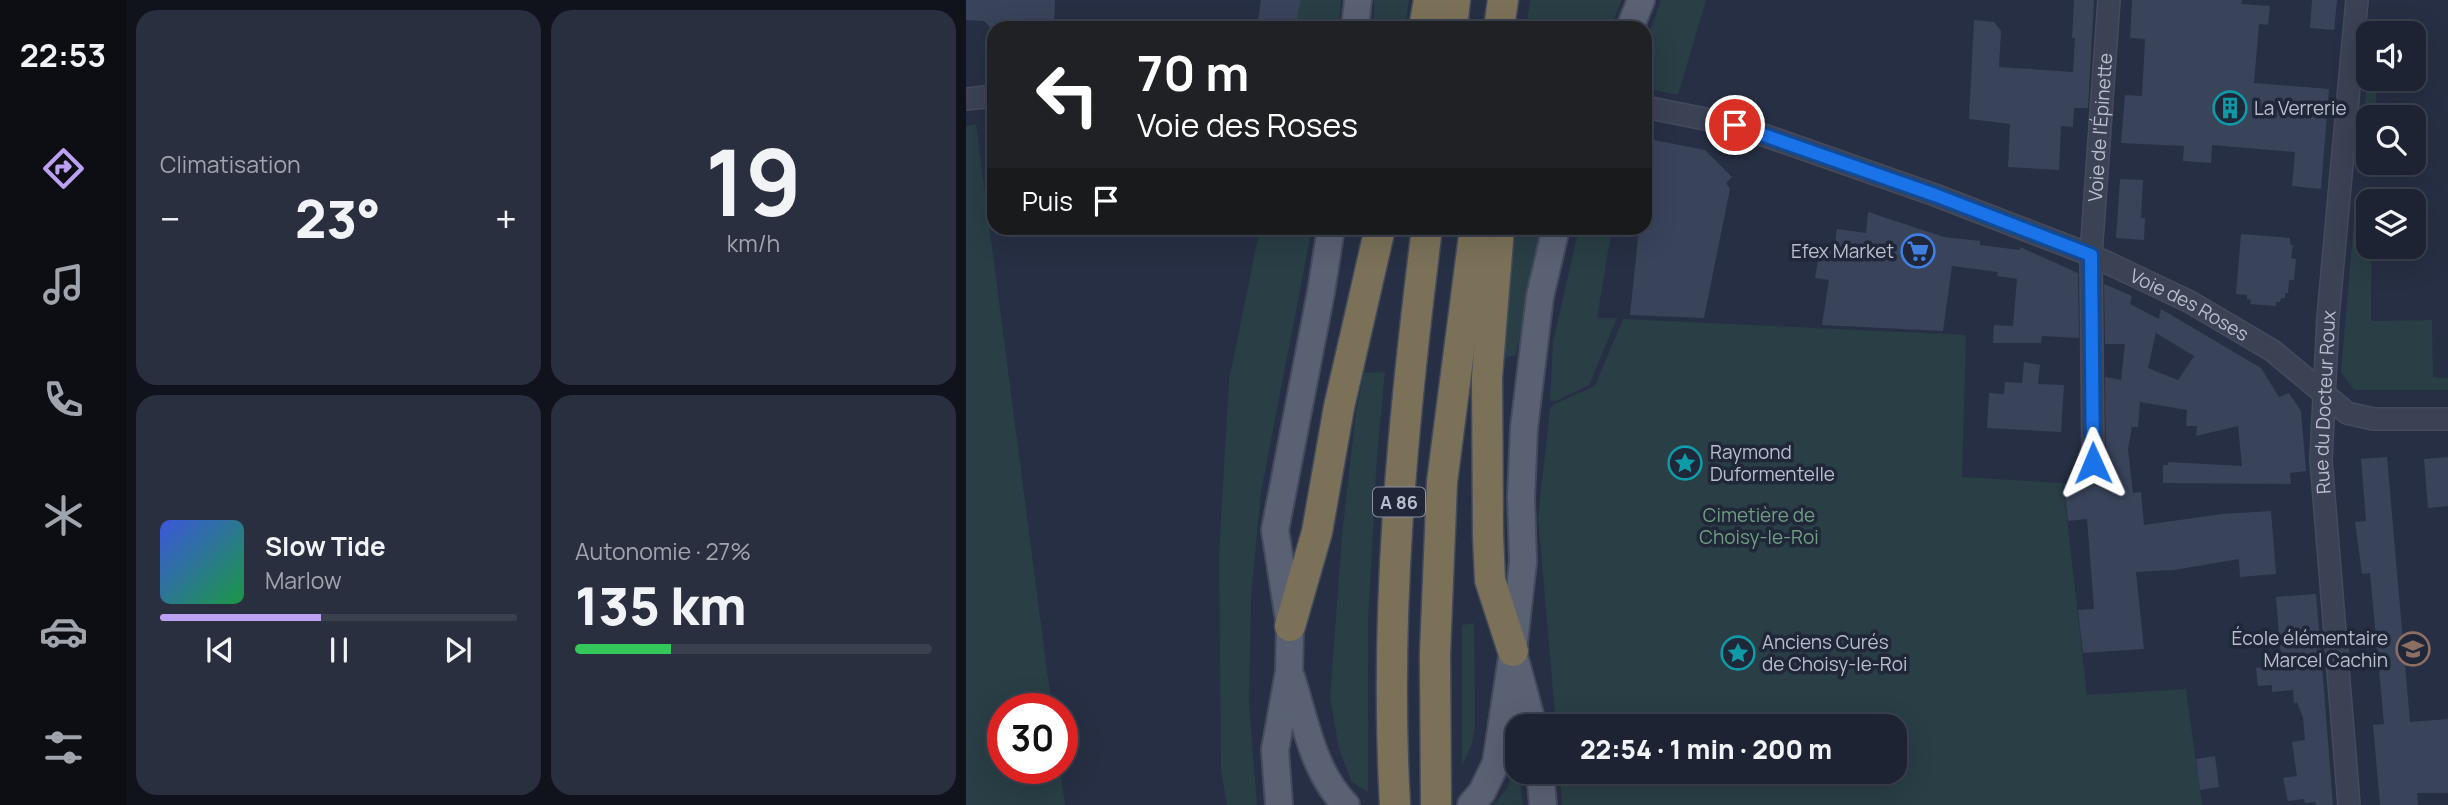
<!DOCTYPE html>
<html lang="fr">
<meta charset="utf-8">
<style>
body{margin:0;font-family:Manrope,sans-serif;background:#2a2f3f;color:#f1f3f6;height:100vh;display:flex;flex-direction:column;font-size:26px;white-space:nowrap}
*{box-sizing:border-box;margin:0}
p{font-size:23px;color:#a0a4ac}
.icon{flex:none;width:38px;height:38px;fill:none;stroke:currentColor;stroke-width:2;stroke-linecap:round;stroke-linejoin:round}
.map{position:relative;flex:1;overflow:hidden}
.panel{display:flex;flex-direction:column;gap:10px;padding:10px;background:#10131c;width:840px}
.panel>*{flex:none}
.top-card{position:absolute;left:21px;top:21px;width:665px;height:214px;border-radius:21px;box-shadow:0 7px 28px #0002,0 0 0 2px #3b404e;background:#202124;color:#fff;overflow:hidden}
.tools{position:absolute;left:1390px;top:21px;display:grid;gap:14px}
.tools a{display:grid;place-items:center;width:70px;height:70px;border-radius:14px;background:#1d2333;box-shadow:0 7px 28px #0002,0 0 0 2px #3b404e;font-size:35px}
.speed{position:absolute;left:21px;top:693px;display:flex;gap:14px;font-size:35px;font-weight:700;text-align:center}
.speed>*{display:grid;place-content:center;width:91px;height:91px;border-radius:50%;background:#1d2333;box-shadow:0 7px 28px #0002,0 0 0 2px #3b404e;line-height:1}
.speed .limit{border:10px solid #d22;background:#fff;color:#111}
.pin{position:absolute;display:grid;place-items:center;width:60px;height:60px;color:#fff;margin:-30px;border:4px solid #fff;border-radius:50%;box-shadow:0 2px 7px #0007}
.me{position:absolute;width:77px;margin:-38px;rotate:359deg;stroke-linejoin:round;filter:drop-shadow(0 0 5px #0008)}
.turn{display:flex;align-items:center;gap:24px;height:147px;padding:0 35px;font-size:32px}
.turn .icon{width:91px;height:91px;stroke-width:2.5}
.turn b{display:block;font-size:49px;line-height:60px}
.then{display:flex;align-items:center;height:66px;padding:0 35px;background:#0003;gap:14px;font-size:26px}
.big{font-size:52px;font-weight:800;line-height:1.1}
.panel .tile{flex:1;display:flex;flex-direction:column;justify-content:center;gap:10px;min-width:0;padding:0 24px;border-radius:21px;background:#2a2f3f}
.panel .dial{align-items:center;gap:0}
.dial b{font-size:91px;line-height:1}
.song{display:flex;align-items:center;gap:21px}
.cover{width:84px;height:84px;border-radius:10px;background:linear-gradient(135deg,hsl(230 70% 55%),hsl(140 70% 35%))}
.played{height:7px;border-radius:4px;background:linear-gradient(90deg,#bca0f2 45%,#3b404e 45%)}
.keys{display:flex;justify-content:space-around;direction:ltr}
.heat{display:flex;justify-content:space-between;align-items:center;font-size:38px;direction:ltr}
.charge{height:10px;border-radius:5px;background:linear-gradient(90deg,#34c759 27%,#3b404e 0)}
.panel .tiles{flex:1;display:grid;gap:10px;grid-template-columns:repeat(2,1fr)}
.trip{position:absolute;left:539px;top:714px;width:402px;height:70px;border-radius:21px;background:#1d2333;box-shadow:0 7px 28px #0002,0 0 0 2px #3b404e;font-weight:800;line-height:70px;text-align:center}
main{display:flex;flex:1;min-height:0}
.tabs{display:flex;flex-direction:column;width:126px;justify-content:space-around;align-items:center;background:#0c0e14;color:#a0a4ac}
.tabs .icon{width:49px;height:49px}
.tabs .current{color:#bca0f2}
.tabs b{font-size:32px;color:#f1f3f6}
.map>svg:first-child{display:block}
.green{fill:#293e45}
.building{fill:#39435a}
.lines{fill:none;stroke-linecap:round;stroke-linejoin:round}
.minor-casing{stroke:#454b5d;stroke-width:24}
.major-casing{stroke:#454b5d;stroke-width:30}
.highway-casing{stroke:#434a5b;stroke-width:33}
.minor{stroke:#3b4254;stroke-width:21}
.major{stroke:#596173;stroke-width:26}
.highway{stroke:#7a7158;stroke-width:30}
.route-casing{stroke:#114b97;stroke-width:18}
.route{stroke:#1a73e8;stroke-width:12}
.labels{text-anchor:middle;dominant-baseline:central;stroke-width:7;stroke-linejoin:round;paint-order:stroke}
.shield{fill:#202739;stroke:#8b91a1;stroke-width:2}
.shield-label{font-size:18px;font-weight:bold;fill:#b9becd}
.poi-label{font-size:19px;fill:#b9becd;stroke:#202739;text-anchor:start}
.street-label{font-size:19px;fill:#b9becd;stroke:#202739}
.park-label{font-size:19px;fill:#6f9f80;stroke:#202739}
</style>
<main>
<nav class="tabs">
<b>22:53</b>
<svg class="icon current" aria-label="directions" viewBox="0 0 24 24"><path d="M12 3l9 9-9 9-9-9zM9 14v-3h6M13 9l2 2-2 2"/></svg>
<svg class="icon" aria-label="music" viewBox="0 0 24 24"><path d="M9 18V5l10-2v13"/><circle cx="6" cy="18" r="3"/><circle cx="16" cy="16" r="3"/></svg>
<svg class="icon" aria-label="phone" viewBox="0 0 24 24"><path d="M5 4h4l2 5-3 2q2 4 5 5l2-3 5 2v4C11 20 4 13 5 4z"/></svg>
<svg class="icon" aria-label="climate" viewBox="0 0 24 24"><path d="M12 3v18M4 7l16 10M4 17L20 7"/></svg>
<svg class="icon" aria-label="car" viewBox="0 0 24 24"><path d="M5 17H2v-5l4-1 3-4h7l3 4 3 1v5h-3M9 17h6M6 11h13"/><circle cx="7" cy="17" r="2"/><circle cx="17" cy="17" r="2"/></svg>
<svg class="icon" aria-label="filters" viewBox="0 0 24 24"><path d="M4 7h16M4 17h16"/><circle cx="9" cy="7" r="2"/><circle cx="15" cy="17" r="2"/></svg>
</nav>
<section class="panel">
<div class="tiles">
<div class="tile"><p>Climatisation</p>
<div class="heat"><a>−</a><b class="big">23°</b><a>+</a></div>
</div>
<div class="tile dial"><b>19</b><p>km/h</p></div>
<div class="tile">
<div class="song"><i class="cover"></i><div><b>Slow Tide</b><p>Marlow</p></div></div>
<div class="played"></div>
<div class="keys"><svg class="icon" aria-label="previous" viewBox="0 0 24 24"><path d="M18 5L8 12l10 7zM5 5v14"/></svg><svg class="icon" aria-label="pause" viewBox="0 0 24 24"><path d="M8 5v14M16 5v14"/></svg><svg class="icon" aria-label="next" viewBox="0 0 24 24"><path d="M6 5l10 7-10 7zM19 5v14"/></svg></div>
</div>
<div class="tile"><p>Autonomie · 27%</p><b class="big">135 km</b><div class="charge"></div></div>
</div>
</section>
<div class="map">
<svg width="1482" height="805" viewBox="0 0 1482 805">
<rect width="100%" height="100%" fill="#272f44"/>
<g class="green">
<path d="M335 0H375L373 28H329Z"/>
<path d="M408 0H443L439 28H407Z"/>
<path d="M564 0H656L644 28H560Z"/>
<path d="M695 0H740L712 95 679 88V45Z"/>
<path d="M1402 62V79H1410V117H1402V163H1425L1424 169 1418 172 1394 171Z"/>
<path d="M10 124 86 709H37V768H94L99 805H0V126Z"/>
<path d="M1390 198H1409L1415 201H1402V247H1405V321L1466 320 1467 377 1482 378V390H1388L1375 372Z"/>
<path d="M294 228H346L295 492 285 597 283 704 291 805H261L255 770 253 555 263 380Z"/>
<path d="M538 228H577L550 355 531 360Z"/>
<path d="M613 228H646L631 318H651L623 385 590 401H584L587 342Z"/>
<path d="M657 319 1000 335 996 477 1097 483 1121 695 1220 689 1236 805H596L594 772H929V726H590L572 517 584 409 588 404 629 386Z"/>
<path d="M419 372 411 456 402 622V792L386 782 373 749 364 698 376 535 390 411 398 373Z"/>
<path d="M508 623 509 723 506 744 496 766V625Z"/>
<path d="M551 756V772H553L557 805H528L542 787Z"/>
</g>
<g class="building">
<path d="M0 0H89L88 26 51 24V28H25L18 21 0 20Z"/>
<path d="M295 0H335L329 28H291Z"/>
<path d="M1108 0H1128L1122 108H1108L1107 127 1095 126 1093 170 1042 167 1044 124 1003 119 1008 20 1028 22 1035 31 1033 67 1107 72 1109 38H1106Z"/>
<path d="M1166 0H1276L1275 4 1304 6 1302 25 1293 24 1288 83 1363 89 1355 189 1326 186 1329 152 1246 145 1245 163 1217 161 1218 146 1155 143 1159 95 1176 96 1179 39 1164 38Z"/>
<path d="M1346 0H1371L1368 30 1344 28Z"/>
<path d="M683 139 739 150 766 177 760 183 764 189 738 318 664 315 673 228H679V174Z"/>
<path d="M1154 179 1177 180 1175 218H1179L1178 240 1150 238Z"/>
<path d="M902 212 978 237 1014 241V245L1054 250V247L1112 273 1113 338 1076 336 1075 343H1027L1028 325 1047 326 1051 279 1031 276 1032 272 986 266 977 331 856 325 863 280 849 278 854 249 868 251 871 229 900 233Z"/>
<path d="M1275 234 1324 238V245H1327L1325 258 1330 259 1328 280H1323L1322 293H1319V298H1315L1314 302H1310V306L1284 304 1285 300 1281 299V295L1270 294Z"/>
<path d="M1138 284 1166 296 1164 304 1193 319 1182 368 1212 380 1228 356 1190 333 1195 309 1295 368 1313 397 1323 393 1335 411 1340 471 1324 473 1325 484 1197 483V465H1202V462L1276 466 1272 426 1230 436 1231 426H1220L1221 410 1174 402 1172 427H1166L1162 449 1167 493 1175 492 1178 525 1256 514 1305 511 1310 574 1274 577 1273 559 1208 570 1170 572 1178 649 1117 653 1112 610 1128 609 1121 519 1102 521 1098 484 1131 481V475L1138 470 1140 464 1139 377 1155 380 1159 344H1139Z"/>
<path d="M1058 362 1074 365 1072 384 1098 385 1095 432 1021 428 1023 393 1038 394 1039 382 1056 383Z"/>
<path d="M1421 457 1444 722 1482 719V793H1451L1452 805H1414L1407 725 1418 724 1404 573 1396 574 1389 522 1400 521 1395 459Z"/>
<path d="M1482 457V506L1462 508 1458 459Z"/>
<path d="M1350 594 1357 678 1367 805H1350L1349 802 1339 803 1338 799 1322 801 1317 778 1331 776 1326 742 1339 740 1337 718 1331 702 1328 703 1327 690 1306 692V685L1292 686 1290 668 1302 667V663L1315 662 1310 597Z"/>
<path d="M1249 756 1253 787 1234 790 1230 759Z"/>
</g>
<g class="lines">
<defs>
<g id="minor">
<path d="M0 99 28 96"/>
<path id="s1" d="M679 107 769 125 969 195 1125 255 1224 302 1307 351 1381 413 1407 419H1482"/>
<path id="s2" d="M1127 463 1125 255 1143 0"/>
<path id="s3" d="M1383 805 1355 460 1362 317 1391 0"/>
</g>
<g id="major">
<path d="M389 28 392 0"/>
<path d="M664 28 675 0"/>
<path d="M550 663 567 726"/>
<path d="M325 677C339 720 347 772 380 805"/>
<path d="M574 772 577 805"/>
<path d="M313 805 309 750 323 672 324 626 309 530 355 292 365 228"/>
<path d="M505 805 516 792 530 763 547 651 557 562 555 497 558 428 574 296 590 228"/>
</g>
<g id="highway">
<path d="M458 28 463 0"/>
<path d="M486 28 489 0"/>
<path d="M533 28 537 0"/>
<path d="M533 228 521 377 522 535 524 580 547 651"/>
<path d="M324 626 351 532 373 407 414 228"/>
<path d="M429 805C418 612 437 419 461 228"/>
<path d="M470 805 469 654 476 482 509 228"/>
</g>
</defs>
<use href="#minor" class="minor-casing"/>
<use href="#major" class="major-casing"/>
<use href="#highway" class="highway-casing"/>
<use href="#minor" class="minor"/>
<use href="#major" class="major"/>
<use href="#highway" class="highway"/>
</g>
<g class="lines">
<defs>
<path id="route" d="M769 125 969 195 1125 255 1127 463"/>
</defs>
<use href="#route" class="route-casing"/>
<use href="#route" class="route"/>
</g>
<defs>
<symbol id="building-ring" viewBox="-11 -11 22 22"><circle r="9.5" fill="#202739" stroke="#0f9aa8" stroke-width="1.5"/><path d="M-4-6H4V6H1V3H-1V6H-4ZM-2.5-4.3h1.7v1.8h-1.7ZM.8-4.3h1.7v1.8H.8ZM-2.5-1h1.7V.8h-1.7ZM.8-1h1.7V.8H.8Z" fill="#0f9aa8"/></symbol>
<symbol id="supermarket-ring" viewBox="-11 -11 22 22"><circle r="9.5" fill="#202739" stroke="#3f7fe0" stroke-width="1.5"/><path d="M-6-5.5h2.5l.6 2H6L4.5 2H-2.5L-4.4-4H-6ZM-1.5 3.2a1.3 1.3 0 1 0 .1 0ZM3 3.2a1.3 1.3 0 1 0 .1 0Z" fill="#3f7fe0"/></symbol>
<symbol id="sight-ring" viewBox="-11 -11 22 22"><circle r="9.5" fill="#202739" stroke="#0f9aa8" stroke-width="1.5"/><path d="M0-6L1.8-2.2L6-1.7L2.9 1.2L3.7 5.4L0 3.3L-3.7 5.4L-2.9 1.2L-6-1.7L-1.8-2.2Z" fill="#0f9aa8"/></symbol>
<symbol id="school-ring" viewBox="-11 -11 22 22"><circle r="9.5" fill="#202739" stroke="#8d6e63" stroke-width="1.5"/><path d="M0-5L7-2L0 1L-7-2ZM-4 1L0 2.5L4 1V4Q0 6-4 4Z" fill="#8d6e63"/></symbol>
</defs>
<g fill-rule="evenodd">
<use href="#building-ring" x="1245" y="89" width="38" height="38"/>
<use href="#supermarket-ring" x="933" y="232" width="38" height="38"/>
<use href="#sight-ring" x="700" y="444" width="38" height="38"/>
<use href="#school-ring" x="1428" y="630" width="38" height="38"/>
<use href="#sight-ring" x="753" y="634" width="38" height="38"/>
</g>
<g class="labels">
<rect class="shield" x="407" y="487.5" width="52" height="29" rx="5"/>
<g class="shield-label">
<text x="433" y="502">A 86</text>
</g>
<g class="poi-label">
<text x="1288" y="108">La Verrerie</text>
<text x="928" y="251" text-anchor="end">Efex Market</text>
<text x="744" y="452">Raymond<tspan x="744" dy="22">Duformentelle</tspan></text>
<text x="1422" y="638" text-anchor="end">École élémentaire<tspan x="1422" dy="22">Marcel Cachin</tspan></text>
<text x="796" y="642">Anciens Curés<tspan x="796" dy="22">de Choisy-le-Roi</tspan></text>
</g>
<g class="street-label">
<text stroke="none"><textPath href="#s2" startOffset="336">Voie de l'Épinette</textPath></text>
<text stroke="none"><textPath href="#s1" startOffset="581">Voie des Roses</textPath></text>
<text stroke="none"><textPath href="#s3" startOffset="404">Rue du Docteur Roux</textPath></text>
</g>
<g class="park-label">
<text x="793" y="515">Cimetière de<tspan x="793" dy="22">Choisy-le-Roi</tspan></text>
</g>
</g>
</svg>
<div class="tools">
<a><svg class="icon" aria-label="sound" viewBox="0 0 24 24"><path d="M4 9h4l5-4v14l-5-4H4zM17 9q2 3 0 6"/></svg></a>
<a><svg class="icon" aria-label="search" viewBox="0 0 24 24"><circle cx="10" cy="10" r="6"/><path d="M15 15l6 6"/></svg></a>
<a><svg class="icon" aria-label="layers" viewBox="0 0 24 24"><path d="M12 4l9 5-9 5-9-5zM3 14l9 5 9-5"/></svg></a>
</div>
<div class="speed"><div class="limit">30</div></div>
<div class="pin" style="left:769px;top:125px;background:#d93025"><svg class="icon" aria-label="arrive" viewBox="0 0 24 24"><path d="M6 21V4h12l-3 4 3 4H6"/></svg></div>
<svg class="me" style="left:1127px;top:463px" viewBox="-20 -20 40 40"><path d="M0-17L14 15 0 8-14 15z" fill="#1a73e8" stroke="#fff" stroke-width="4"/></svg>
<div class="trip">22:54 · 1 min · 200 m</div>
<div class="top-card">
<div class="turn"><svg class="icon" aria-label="left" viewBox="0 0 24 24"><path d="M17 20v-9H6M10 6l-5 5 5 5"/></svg><div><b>70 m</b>Voie des Roses</div></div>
<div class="then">Puis<svg class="icon" aria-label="arrive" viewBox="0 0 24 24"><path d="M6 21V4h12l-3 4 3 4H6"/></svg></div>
</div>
</div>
</main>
